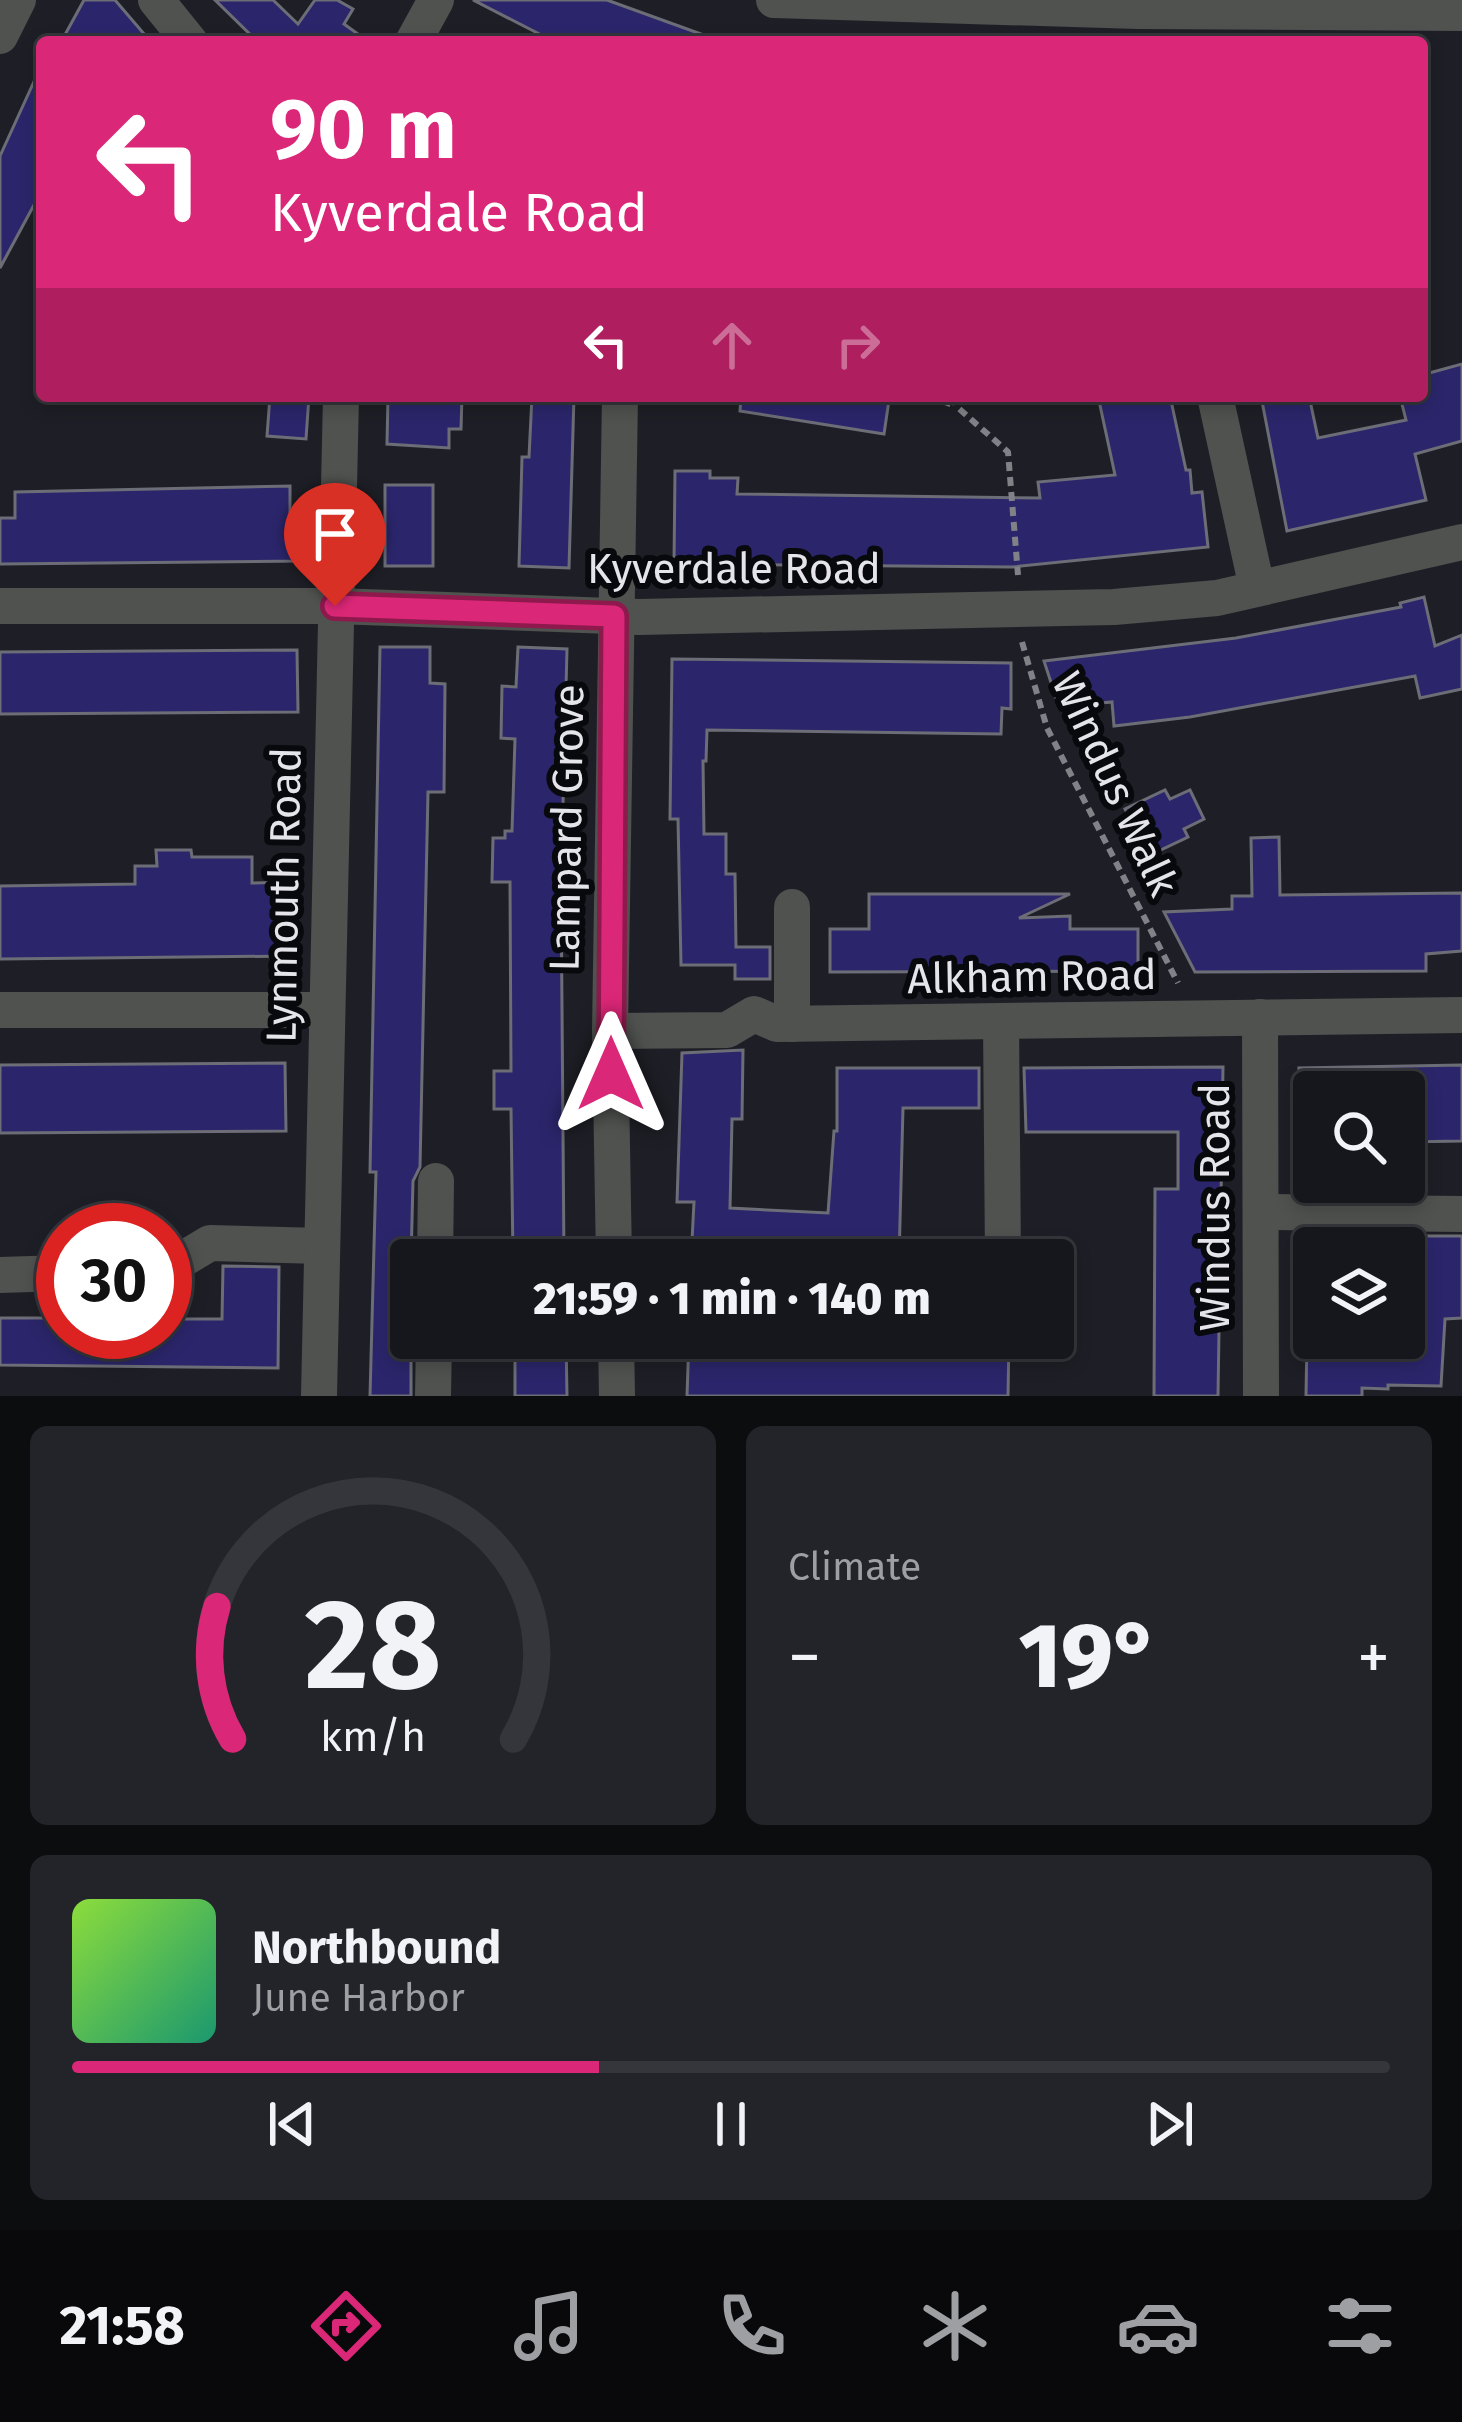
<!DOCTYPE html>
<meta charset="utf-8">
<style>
body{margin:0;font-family:"Fira Sans",sans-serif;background:#232429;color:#f1f3f6;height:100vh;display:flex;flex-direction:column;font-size:45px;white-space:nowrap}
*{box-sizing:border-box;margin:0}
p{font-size:39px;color:#9e9fa3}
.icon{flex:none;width:66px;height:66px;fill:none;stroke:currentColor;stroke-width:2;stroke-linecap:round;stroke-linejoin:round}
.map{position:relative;height:1396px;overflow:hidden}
.details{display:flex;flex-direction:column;gap:30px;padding:30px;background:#0c0d0f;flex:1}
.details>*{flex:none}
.banner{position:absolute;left:36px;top:36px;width:1392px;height:366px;border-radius:12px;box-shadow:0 6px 18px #0003,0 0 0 3px #35363b;background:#db2777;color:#fff;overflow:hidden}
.fabs{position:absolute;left:1293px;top:1071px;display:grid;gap:24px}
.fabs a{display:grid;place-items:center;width:132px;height:132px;border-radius:12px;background:#16171c;box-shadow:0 6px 18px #0003,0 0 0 3px #35363b;font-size:60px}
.speed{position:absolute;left:36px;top:1203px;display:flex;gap:24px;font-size:60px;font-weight:700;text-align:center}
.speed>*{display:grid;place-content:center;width:156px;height:156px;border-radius:50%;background:#16171c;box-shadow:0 6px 18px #0003,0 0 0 3px #35363b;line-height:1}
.speed .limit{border:18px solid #d22;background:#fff;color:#111}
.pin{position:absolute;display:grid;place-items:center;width:102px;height:102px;color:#fff;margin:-123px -51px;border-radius:50% 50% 50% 0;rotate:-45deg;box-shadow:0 0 12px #0007}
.pin .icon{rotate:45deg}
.me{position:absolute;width:132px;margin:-66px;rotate:0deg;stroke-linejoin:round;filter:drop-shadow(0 0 9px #0008)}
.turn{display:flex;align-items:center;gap:42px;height:252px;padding:0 36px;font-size:54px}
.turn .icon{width:156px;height:156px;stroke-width:2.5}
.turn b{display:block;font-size:84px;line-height:102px}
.lanes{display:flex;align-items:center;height:114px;padding:0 36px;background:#0003;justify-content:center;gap:60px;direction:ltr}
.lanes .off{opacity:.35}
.big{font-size:90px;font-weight:800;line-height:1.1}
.details .tile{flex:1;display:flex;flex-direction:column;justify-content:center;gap:18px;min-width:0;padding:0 42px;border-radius:18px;background:#232429}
.details .dial{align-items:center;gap:0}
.dial svg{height:312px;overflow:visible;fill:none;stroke:#35363b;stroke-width:7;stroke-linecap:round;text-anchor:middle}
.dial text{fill:#f1f3f6;stroke:none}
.song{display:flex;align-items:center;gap:36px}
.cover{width:144px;height:144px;border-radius:18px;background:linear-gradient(135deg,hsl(90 70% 55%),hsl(160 70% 35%))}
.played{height:12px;border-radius:6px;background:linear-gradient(90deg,#db2777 40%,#35363b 40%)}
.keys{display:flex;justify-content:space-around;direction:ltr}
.heat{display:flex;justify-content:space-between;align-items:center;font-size:66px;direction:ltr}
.details .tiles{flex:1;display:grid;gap:30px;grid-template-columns:1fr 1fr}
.tile:last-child{grid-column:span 2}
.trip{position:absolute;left:390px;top:1239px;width:684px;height:120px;border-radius:12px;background:#16171c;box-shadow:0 6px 18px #0003,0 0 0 3px #35363b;font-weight:800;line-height:120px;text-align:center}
.menu{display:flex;height:192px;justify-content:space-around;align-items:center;background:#09090b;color:#9e9fa3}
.menu .icon{width:84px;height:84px}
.menu .on{color:#db2777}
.menu b{font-size:54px;color:#f1f3f6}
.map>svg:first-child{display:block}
.building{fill:#2b266b;stroke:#6c6d76;stroke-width:3}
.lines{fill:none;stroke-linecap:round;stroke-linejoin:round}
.path{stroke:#818188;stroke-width:6;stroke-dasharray:9 6;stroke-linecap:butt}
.minor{stroke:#4f524e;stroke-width:36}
.route-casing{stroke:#8e194d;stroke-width:30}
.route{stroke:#db2777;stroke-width:21}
.labels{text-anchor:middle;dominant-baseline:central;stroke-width:12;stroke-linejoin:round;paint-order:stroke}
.street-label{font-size:42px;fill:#e4e4ea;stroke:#08090c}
</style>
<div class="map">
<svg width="1462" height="1396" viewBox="0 0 1462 1396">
<rect width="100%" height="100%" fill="#1e1f26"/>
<g class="building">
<path d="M84 0H115L151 42H61Z"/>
<path d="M215 0H273L298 24 315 0H337L353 9 344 24 369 42H258Z"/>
<path d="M473 0H607L712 38 711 42H555Z"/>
<path d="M42 64V190L0 268V156Z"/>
<path d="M1462 364V441L1415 454 1426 500 1287 531 1261 396H1309L1318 438 1406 420 1400 396H1422V375Z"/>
<path d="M270 396H309L306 439 267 436Z"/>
<path d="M388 396H462L461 429H449V448L387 444Z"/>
<path d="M532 396H574L569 568 519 566 522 457H529Z"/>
<path d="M741 396H867L889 400 884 434 740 411Z"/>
<path d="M1098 396H1170L1186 470H1190L1192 493 1202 492 1208 547 1012 567 674 564 675 471H710V478H738L737 494 1040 498 1038 482 1115 475Z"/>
<rect x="385" y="485" width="48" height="81"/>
<path d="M290 486V515H301V561L0 564V518H15V492Z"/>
<path d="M1424 597 1435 646 1462 635V689L1420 698 1415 676 1190 717 1114 726 1112 702 1059 707 1044 661 1236 638 1401 607 1400 603Z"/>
<path d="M380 647H430V683L445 684 444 792H428L420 1167 413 1181 411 1260V1396H370L376 1172H370Z"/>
<path d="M518 647 567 649 561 882 564 1260H513L511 1109H494V1071H511L510 882H492L493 838H505V831H512L515 739 501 738 502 686 516 687Z"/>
<path d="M297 650 298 712 0 714V652Z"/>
<path d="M672 659 1011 663V709L1002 708 1001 734 707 730 706 761H703L704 834H726V874H735L736 947H770V979H735V965H681L678 819H670Z"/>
<path d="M1165 790 1170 799 1190 790 1204 819 1184 829 1188 837 1148 856 1125 809Z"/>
<path d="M1279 837 1280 895 1462 893V951L1426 954V971L1195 972 1164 912 1232 909V896H1252L1251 838Z"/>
<path d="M156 850H191L192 857H252V883L290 882 291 956 0 959V886L135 884V866H157Z"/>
<path d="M869 894H1070L1019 918 1070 916V929H1138V971L830 972V929H869Z"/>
<path d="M743 1050 742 1119H732L730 1208 828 1213 834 1131H837V1068H979V1108H903L899 1260H691L694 1202H677L682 1053Z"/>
<path d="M285 1063 286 1131 0 1133V1065Z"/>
<path d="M1462 1065V1141L1404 1142V1092H1299V1068Z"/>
<path d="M1223 1067 1218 1396H1154L1155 1189H1178V1132H1026L1024 1068Z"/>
<path d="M1404 1236H1462V1318L1445 1319 1441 1386 1388 1385V1389L1362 1388V1396H1306L1307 1338 1404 1339Z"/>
<path d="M223 1266 279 1267 278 1368 0 1365V1318H63V1332H165V1319H222Z"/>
<path d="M515 1338H566L567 1396H515Z"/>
<path d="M689 1338H1009L1008 1396H687Z"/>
</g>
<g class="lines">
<g class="path">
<path d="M928 396 956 406"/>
<path d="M953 396 956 406 1008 452 1018 575"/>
<path d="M1022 642 1047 728 1178 983"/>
</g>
<g class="minor">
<path d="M156 0 190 42"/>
<path d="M774 0 1138 11 1462 13"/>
<path d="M0 36 18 0"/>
<path d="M413 42 436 0"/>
<path d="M1215 396 1257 588"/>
<path d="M0 606H335L639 617 1114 607 1217 598 1462 542"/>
<path d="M792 907V1024"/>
<path d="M0 1010H326"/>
<path d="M1260 1017 1261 1396"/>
<path d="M1001 1022 1003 1260"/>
<path d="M610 1031 727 1030 754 1014 777 1024 1462 1015"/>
<path d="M1261 1212 1462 1214"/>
<path d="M435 1260 436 1181"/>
<path d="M614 1260 610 1031 620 396"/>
<path d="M165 1270 210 1243 322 1246"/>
<path d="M0 1275 63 1273"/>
<path d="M616 1338 617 1396"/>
<path d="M319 1396 341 396"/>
<path d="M433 1396 434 1338"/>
</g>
</g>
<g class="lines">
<defs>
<path id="route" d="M335 606 614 616 611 1074"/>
</defs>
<use href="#route" class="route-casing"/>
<use href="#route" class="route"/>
</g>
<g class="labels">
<g class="street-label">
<text x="734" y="569">Kyverdale Road</text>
<text transform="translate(1115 784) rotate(65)">Windus Walk</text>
<text transform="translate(567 828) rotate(-89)">Lampard Grove</text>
<text transform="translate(284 895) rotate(-89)">Lynmouth Road</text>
<text transform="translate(1032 977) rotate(-1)">Alkham Road</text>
<text transform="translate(1215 1207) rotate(-90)">Windus Road</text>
</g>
</g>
</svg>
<div class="fabs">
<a><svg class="icon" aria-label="search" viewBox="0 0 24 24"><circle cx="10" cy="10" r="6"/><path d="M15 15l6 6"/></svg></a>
<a><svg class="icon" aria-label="layers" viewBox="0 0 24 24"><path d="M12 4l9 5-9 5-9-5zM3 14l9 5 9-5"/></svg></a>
</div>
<div class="speed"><div class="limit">30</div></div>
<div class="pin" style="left:335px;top:606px;background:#d93025"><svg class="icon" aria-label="arrive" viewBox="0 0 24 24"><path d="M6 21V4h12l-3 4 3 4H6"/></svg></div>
<svg class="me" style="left:611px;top:1074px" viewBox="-20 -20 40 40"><path d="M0-17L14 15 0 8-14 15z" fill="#db2777" stroke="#fff" stroke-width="4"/></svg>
<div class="trip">21:59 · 1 min · 140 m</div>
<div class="banner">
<div class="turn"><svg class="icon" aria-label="left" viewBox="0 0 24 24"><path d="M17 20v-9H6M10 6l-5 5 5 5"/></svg><div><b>90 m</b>Kyverdale Road</div></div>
<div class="lanes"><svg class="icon" aria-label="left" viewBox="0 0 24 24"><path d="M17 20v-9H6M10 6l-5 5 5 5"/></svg><svg class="icon off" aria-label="ahead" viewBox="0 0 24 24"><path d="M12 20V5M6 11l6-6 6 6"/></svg><svg class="icon off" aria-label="right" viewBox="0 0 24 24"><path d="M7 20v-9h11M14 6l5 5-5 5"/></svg></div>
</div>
</div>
<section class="details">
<div class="tiles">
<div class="tile dial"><svg viewBox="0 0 100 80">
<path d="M14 69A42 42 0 1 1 86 69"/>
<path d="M14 69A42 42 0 0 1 10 35" stroke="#db2777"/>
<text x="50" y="56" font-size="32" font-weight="700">28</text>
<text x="50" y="72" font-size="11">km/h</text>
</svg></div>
<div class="tile"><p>Climate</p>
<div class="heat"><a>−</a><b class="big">19°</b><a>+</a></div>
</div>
<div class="tile">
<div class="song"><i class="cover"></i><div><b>Northbound</b><p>June Harbor</p></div></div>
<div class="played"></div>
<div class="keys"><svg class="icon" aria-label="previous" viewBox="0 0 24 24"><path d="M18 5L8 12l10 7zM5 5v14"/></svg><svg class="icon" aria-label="pause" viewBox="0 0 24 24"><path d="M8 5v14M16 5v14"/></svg><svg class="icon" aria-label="next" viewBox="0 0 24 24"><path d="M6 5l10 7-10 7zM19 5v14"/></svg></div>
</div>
</div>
</section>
<nav class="menu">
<b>21:58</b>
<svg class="icon on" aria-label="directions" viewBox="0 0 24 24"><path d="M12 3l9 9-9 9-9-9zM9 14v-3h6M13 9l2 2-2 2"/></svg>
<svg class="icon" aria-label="music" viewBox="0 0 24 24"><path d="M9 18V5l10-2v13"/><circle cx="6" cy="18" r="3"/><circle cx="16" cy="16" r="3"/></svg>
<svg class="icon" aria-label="phone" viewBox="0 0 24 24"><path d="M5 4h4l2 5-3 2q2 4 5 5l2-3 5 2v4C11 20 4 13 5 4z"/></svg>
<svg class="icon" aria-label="climate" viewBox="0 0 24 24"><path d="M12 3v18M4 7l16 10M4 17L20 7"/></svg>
<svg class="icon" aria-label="car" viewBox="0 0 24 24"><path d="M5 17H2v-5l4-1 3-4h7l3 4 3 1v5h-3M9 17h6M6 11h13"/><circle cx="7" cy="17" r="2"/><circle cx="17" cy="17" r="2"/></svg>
<svg class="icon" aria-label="filters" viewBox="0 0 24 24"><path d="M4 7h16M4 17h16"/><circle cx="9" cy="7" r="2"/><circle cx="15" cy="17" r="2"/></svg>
</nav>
